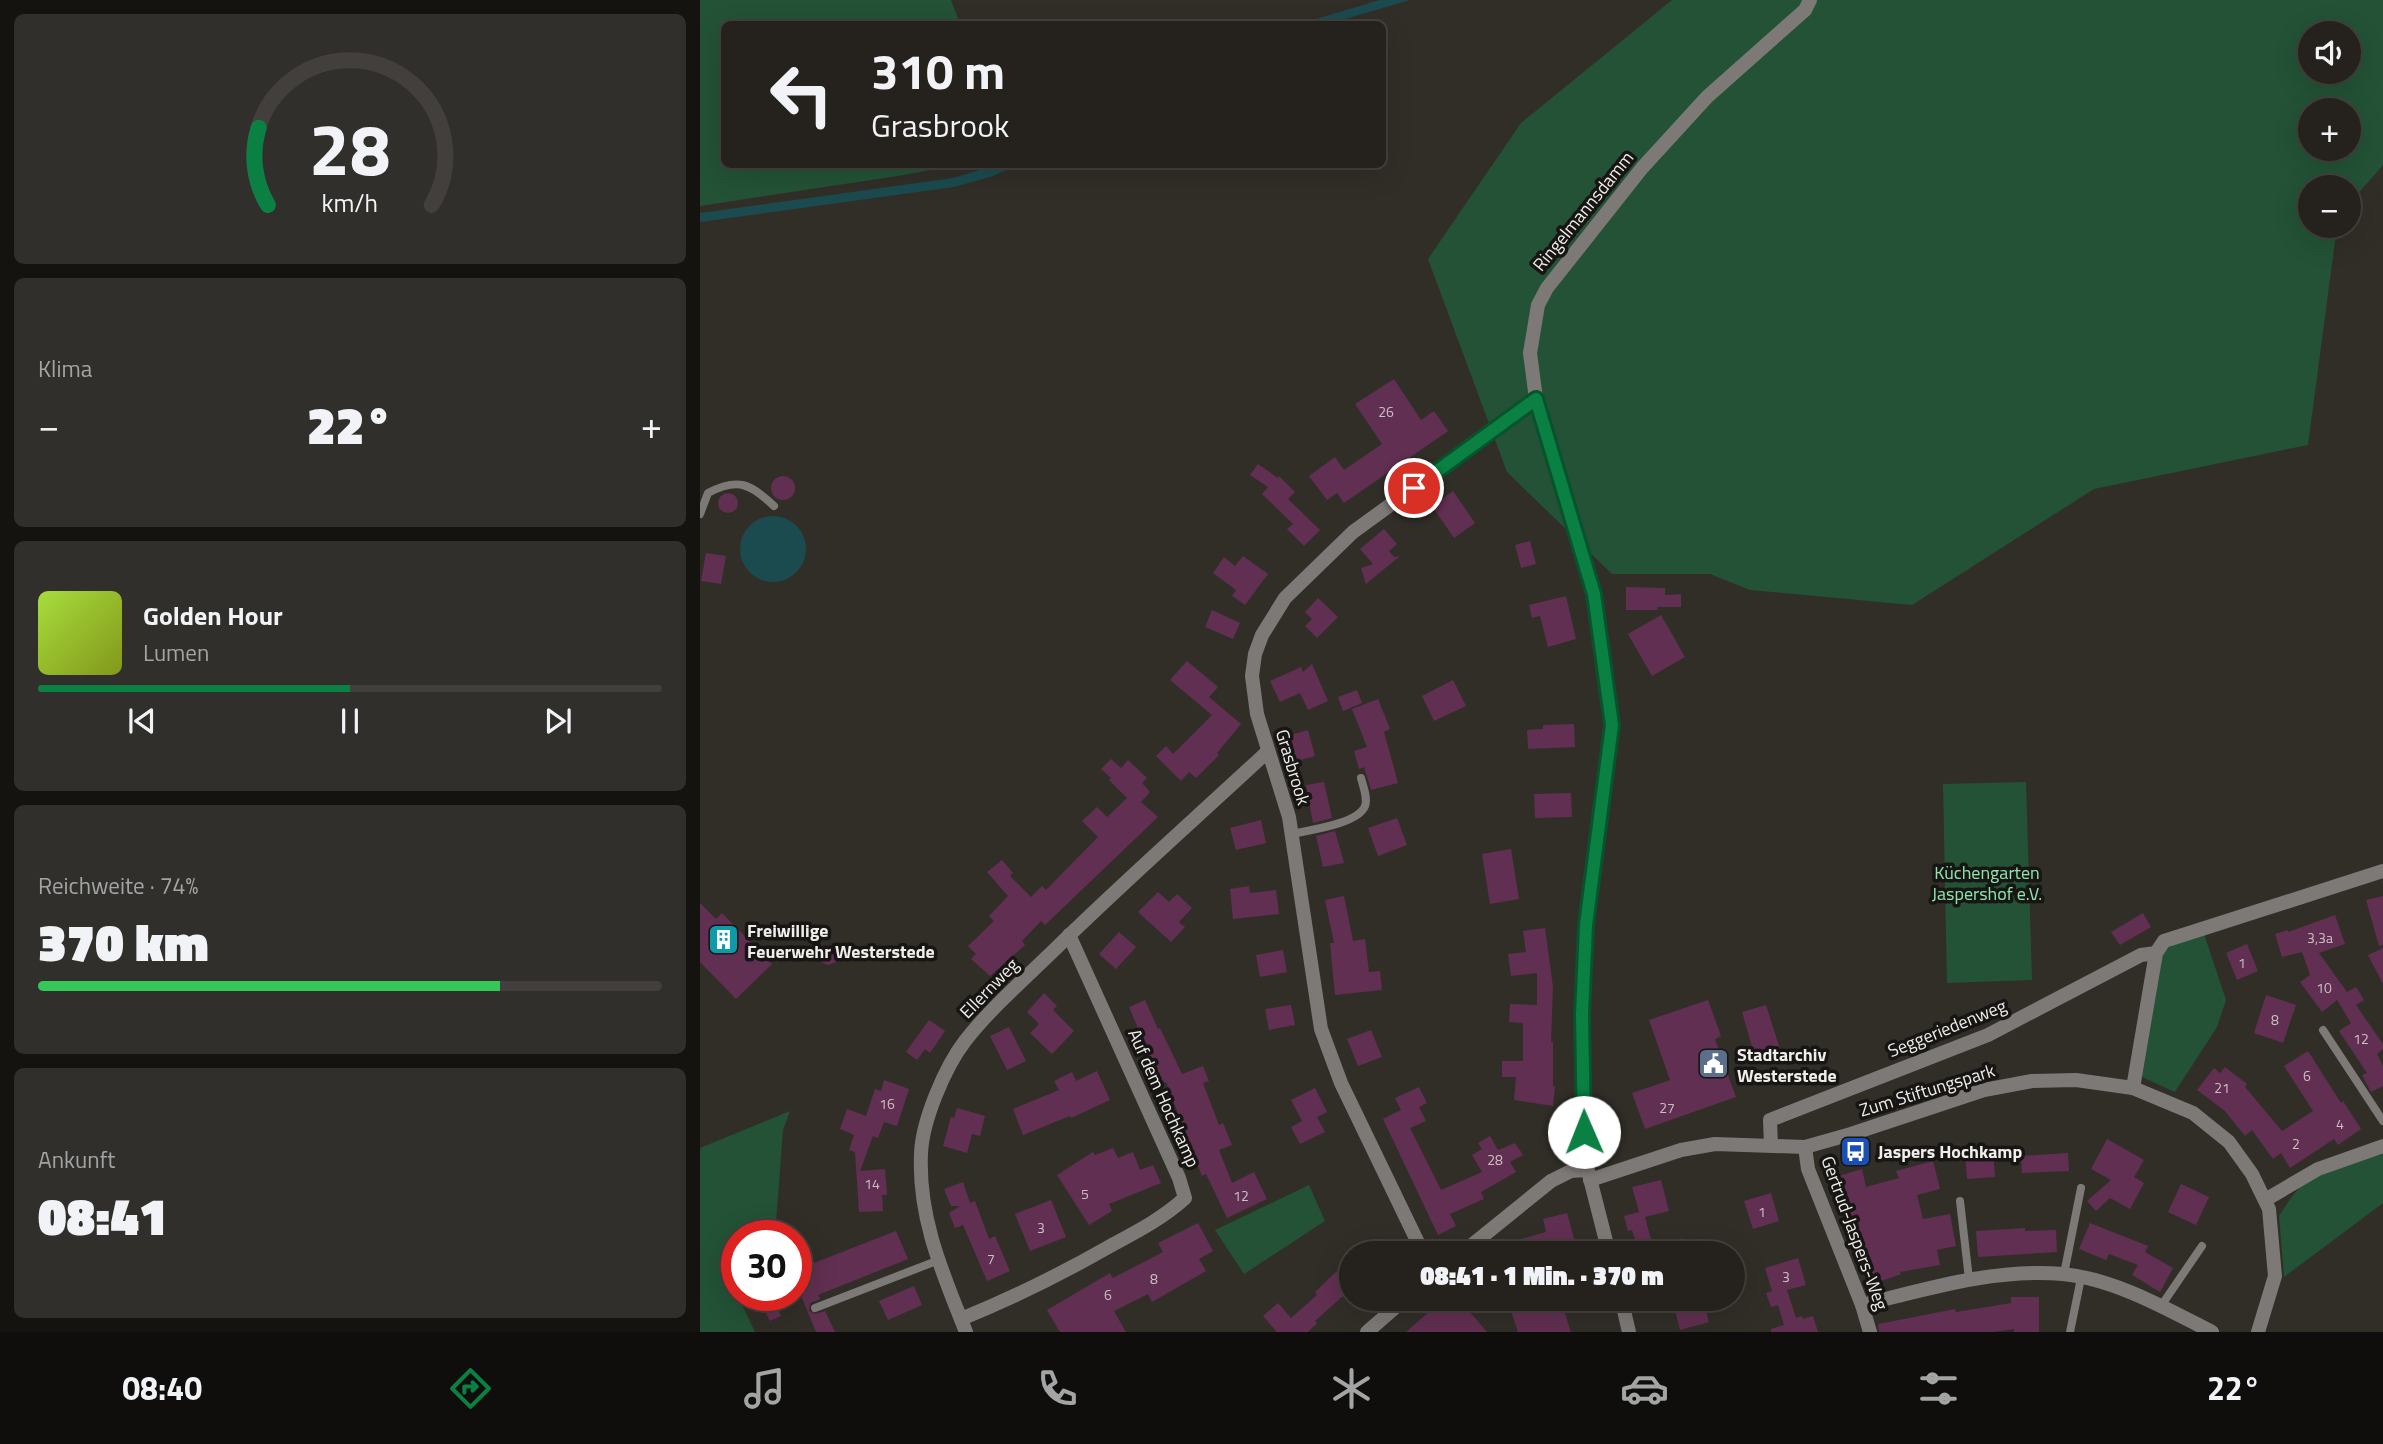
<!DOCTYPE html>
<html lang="de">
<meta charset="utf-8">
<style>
body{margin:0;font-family:"Titillium Web",sans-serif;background:#312f2b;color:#f1f3f6;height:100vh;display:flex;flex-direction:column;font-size:26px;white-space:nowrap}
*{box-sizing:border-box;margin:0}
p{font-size:23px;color:#a3a4a4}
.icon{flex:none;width:38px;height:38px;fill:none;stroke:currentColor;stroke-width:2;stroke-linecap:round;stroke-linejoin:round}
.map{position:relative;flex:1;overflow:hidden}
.side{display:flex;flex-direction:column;gap:14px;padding:14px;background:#141310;width:700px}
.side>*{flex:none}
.top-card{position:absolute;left:21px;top:21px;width:665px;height:147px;border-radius:10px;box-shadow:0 7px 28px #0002,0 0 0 2px #423f3c;background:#25221e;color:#f1f3f6;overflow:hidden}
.buttons{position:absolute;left:1598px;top:21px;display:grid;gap:14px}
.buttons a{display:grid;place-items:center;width:63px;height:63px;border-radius:50%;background:#25221e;box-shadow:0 7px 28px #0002,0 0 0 2px #423f3c;font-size:35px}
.speed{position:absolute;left:21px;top:1220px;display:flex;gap:14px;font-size:35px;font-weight:700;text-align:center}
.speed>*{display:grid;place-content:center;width:91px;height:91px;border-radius:50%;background:#25221e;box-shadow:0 7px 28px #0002,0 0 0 2px #423f3c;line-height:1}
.speed .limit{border:10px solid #d22;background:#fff;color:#111}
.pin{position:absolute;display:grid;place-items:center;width:60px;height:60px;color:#fff;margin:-30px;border:4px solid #fff;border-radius:50%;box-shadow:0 2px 7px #0007}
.me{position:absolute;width:77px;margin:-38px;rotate:359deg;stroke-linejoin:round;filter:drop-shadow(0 0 5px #0008)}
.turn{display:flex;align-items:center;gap:24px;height:147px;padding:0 35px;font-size:32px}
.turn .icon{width:91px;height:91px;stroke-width:2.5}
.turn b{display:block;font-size:49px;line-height:60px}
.big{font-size:52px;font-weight:800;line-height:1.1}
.side .widget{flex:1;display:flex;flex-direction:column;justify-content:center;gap:10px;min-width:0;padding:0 24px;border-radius:10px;background:#312f2b}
.side .dial{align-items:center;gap:0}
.dial svg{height:182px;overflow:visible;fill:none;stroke:#423f3c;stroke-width:7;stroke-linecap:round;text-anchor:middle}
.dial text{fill:#f1f3f6;stroke:none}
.song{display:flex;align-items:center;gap:21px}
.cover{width:84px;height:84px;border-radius:10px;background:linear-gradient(135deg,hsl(80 70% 55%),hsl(70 70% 35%))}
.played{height:7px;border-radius:4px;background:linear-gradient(90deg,#0b8043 50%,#423f3c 50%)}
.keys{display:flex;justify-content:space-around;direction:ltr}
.heat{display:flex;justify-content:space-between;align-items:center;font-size:38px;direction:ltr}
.charge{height:10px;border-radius:5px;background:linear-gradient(90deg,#34c759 74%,#423f3c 0)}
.trip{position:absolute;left:639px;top:1241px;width:406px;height:70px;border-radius:35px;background:#25221e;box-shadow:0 7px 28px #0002,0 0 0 2px #423f3c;font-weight:800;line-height:70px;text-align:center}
.menu{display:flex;height:112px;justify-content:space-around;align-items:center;background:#0f0e0c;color:#a3a4a4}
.menu .icon{width:49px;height:49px}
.menu .active{color:#0b8043}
.menu b{font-size:32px;color:#f1f3f6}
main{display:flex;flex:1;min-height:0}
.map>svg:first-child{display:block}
.green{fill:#235236;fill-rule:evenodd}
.water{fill:#1b4b4f}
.building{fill:#612f51}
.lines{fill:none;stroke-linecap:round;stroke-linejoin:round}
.service{stroke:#7c7977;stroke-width:8}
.minor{stroke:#7c7977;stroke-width:14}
.route-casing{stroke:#07532c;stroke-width:18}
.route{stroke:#0b8043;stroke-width:12}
.labels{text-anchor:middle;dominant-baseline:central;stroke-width:7;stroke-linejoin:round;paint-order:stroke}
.number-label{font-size:14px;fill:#ccbec4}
.street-label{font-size:18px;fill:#f0eeea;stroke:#181614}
.park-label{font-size:18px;fill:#8ee6ad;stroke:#181614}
.poi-label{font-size:18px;font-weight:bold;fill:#f0eeea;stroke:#181614;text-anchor:start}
</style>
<main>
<section class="side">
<div class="widget dial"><svg viewBox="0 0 100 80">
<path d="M14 69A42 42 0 1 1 86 69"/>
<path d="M14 69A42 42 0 0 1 10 35" stroke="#0b8043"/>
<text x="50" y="56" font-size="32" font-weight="700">28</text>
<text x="50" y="72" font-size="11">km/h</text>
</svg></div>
<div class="widget"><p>Klima</p>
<div class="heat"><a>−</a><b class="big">22°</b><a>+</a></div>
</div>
<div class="widget">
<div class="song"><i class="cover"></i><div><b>Golden Hour</b><p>Lumen</p></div></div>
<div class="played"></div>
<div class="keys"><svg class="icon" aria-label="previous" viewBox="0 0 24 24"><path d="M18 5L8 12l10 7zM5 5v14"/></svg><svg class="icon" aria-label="pause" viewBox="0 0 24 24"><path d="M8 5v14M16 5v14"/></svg><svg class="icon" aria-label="next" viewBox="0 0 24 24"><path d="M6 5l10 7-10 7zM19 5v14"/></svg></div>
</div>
<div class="widget"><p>Reichweite · 74%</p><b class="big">370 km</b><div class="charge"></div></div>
<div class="widget"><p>Ankunft</p><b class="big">08:41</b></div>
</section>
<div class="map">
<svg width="1683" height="1332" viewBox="0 0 1683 1332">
<rect width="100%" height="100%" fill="#312e28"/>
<g class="green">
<path d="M0 0H251L260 24H24V164L257 165 204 175 0 206Z"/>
<path d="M972 0H1683V165L1649 204 1648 187H1610V226H1637L1608 445 1394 489 1212 605 1050 590 1010 574H912L807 472 728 259 821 123ZM1610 33H1648V72H1610ZM1610 110H1648V149H1610Z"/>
<path d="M1326 782 1332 980 1247 983 1243 784Z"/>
<path d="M1502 928 1526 1000 1517 1027 1475 1092 1444 1078 1435 1070 1464 943Z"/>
<path d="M90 1111 83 1130 75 1235 37 1236V1266L26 1271 55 1332H0V1148Z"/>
<path d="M1683 1154V1203L1584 1277 1579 1216 1591 1198 1604 1182 1629 1169Z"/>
<path d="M609 1185 625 1221 544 1274 515 1230Z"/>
</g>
<g class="water">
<path d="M680 0H710L628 24H599Z"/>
<path d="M300 164 319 165 290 177 254 187 0 222V213L253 178Z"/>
<circle cx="73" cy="549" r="33"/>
</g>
<g class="building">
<path d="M694 379 721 420 734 411 748 431 644 503 637 493 627 500 609 476 635 457 644 470 682 444 655 404Z"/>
<path d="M558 464 578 478 579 476 595 492 588 499 620 530 604 546 587 529 593 524 562 494 568 487 550 475Z"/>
<circle cx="83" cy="488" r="12"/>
<path d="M753 491 775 523 754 538 732 506Z"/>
<circle cx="28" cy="503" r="10"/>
<path d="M684 529 697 544 689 551 694 557 700 556 666 584 661 568 673 564 660 549Z"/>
<path d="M830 541 836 564 821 568 815 545Z"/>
<path d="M6 553 26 556 21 584 1 581Z"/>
<path d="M543 556 568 574 545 605 532 596 536 590 513 573 524 557 535 566Z"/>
<path d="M926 587 965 588V595L981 594V607H957L958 610H926Z"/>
<path d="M866 596 876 639 848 647 840 616 832 618 829 605Z"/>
<path d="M618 598 638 617 617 638 605 626 612 619 605 612Z"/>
<path d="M512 610 540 623 533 639 505 627Z"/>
<path d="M961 615 985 657 952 676 928 634Z"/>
<path d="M487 661 518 687 509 697 541 724 517 753 519 755 496 778 489 772 481 781 456 756 466 746 473 754 512 715 470 680Z"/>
<path d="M612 664 628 701 608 710 600 693 580 702 570 681 601 667 603 672Z"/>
<path d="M753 680 766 706 734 721 722 696Z"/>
<path d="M657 690 662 703 643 711 638 697Z"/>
<path d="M678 699 690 729 684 732 698 783 671 790 664 767 659 769 654 751 667 747 652 709Z"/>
<path d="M874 724 875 747 828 749 827 730 843 729V725Z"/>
<path d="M608 730 615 756 597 761 590 735Z"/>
<path d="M411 759 421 768 428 760 447 778 442 783 450 792 441 802 458 817 345 925 341 921 322 941 325 945 290 976 271 959 276 954 268 946 294 921 289 916 308 896 287 872 302 860 313 873 310 876 331 897 342 886 346 890 398 837 382 821 397 807 407 817 427 798 409 780 411 778 401 769Z"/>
<path d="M624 782 632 818 613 823 606 785Z"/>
<path d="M871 793 872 817 835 818 834 794Z"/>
<path d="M697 818 707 845 678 856 668 828Z"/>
<path d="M561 820 566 843 536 850 530 828Z"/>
<path d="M635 831 644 863 623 867 616 836Z"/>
<path d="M811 849 819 899 790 904 782 854Z"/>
<path d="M549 886 550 893 576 890 579 914 533 919 530 889Z"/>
<path d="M458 892 469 902 477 894 492 908 479 922 485 927 471 942 438 912Z"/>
<path d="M644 896 653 941 665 939 669 972 680 971 682 990 635 995 630 943H634L625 900Z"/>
<path d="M1683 896V945L1679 946 1666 900Z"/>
<path d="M0 903 16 919 22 913 72 964 36 999 0 962Z"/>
<path d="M1443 913 1451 927 1420 945 1411 932Z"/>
<path d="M1635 915 1645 944 1619 953 1647 992 1656 987 1664 1000 1656 1005 1683 1044V1049L1677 1054 1683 1066V1086L1671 1092 1662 1075 1667 1073 1639 1031 1651 1023 1637 1000 1622 1012 1600 982 1610 975 1602 952 1582 957 1575 934 1588 930V932Z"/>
<path d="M845 928 853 987 851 1042H853V1086H855L853 1106 814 1100 816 1077H802V1061H823V1023L809 1022 810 1004 837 1005V973L811 976 808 954 826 952 823 931Z"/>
<path d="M419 932 436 947 416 969 399 954Z"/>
<path d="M1547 944 1558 971 1537 980 1526 953Z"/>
<path d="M125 948H133L138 955 136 962 128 965 121 962 120 954Z"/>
<path d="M1683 948V984L1668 955Z"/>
<path d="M583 950 587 972 560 977 556 955Z"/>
<path d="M344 993 357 1006 353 1010 374 1031 352 1054 330 1033 339 1024 327 1012Z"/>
<path d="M1566 995 1596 1005 1583 1043 1554 1033Z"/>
<path d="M445 1000 458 1029 460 1028 482 1074 503 1066 509 1081 503 1083 519 1125 523 1123 532 1145 519 1150 532 1183 554 1172 567 1199 527 1218 506 1174 502 1176 466 1082 460 1084 446 1053 448 1052 429 1007Z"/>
<path d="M1008 1000 1021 1036 1015 1039 1036 1097 945 1129 932 1093 970 1080 949 1020Z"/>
<path d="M591 1005 595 1025 569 1030 565 1009Z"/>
<path d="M1066 1005 1080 1049 1055 1057 1042 1012Z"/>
<path d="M229 1020 245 1031 230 1053 225 1049 217 1060 206 1052Z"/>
<path d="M309 1027 326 1061 307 1070 290 1036Z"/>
<path d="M671 1030 682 1057 658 1066 647 1039Z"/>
<path d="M1608 1051 1641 1103 1643 1101 1661 1129 1638 1145 1634 1139 1590 1168 1581 1153 1573 1159 1552 1130 1545 1136 1525 1111 1497 1090 1514 1068 1520 1073 1525 1067 1547 1084 1545 1087 1582 1131 1613 1111 1584 1066Z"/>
<path d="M397 1071 410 1100 371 1118 370 1116 323 1135 313 1109 359 1090 354 1081 372 1072 376 1081Z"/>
<path d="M184 1080 209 1089 197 1126 184 1122 178 1138 173 1136 160 1171 185 1169 187 1195H182L183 1211 159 1212 155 1152 149 1150 154 1135 140 1129 147 1109 166 1116 175 1089 181 1091Z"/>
<path d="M719 1087 727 1103 719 1107 726 1121 710 1128 741 1190 782 1172 772 1155 782 1149 778 1143 790 1136 798 1150 815 1143 823 1155 810 1162 816 1172 781 1192 784 1199 750 1214 756 1226 738 1235 683 1119 701 1110 695 1098Z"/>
<path d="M615 1088 627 1112 617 1117 625 1132 600 1144 591 1127 602 1121 591 1100Z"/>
<path d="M257 1108 285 1116 280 1136 272 1134 267 1153 243 1146 251 1117 254 1118Z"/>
<path d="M1407 1139 1444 1160 1434 1177 1444 1183 1430 1209 1410 1198 1396 1211 1387 1201 1411 1180 1391 1169Z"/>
<path d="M413 1148 418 1158 433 1152 440 1170 453 1165 461 1183 409 1204 412 1211 389 1225 357 1175 393 1152 395 1155Z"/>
<path d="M1293 1151 1295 1177 1267 1179 1265 1153Z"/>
<path d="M1368 1153 1369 1171 1322 1173 1321 1156Z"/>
<path d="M1233 1161 1240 1189 1217 1195 1223 1219 1250 1214 1256 1246 1237 1250 1240 1265 1200 1272 1201 1274 1176 1283 1160 1236H1157L1146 1196 1138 1199 1132 1178 1162 1169 1166 1187 1199 1178 1196 1171Z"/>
<path d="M961 1180 969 1211 945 1217 953 1247 982 1238 987 1253H939L932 1230 928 1231 924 1216 939 1212 932 1187Z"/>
<path d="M263 1182 270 1203 275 1201 289 1239 295 1236 310 1271 287 1281 263 1225 255 1228 249 1213 260 1206H251L244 1189Z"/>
<path d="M1481 1184 1509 1197 1496 1225 1468 1212Z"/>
<path d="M1071 1193 1079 1221 1053 1229 1044 1201Z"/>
<path d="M351 1200 366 1237 330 1251 315 1214Z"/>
<path d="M867 1213 878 1253H796L814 1241 846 1232 843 1219Z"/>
<path d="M498 1223 513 1251 499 1259 506 1271 452 1302 448 1294 414 1311 426 1332H360L347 1310 410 1273 413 1278 463 1252 458 1243Z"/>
<path d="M1390 1223 1448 1246 1445 1252 1473 1268 1460 1292 1432 1275 1438 1265 1409 1254 1406 1260 1379 1249Z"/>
<path d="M1325 1228V1231L1356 1230 1357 1252 1278 1257 1276 1231Z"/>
<path d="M196 1231 208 1259 118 1295 120 1299 110 1303 109 1311 115 1314 125 1311 135 1332H116L96 1283V1270Z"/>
<path d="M1098 1258 1106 1285 1087 1290 1096 1318 1102 1316 1103 1319 1113 1316 1118 1332H1071V1329L1084 1325 1078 1305 1071 1307 1066 1293 1072 1291 1065 1268Z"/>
<path d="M637 1271 651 1289 615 1321 617 1323 608 1332H575L576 1331 563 1316 578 1303 591 1318 617 1295 615 1292Z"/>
<path d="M214 1286 222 1305 188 1320 179 1301Z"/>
<path d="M56 1295H72L81 1316 70 1321Z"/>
<path d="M1311 1297H1339V1332H1314V1329L1294 1332H1179L1178 1324 1255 1309 1256 1312 1311 1303Z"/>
<path d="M745 1298H758L787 1332H706Z"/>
<path d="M831 1298H860L871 1332H818L809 1305Z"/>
<path d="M972 1298H989L991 1307 1004 1304 1009 1322 980 1330Z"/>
</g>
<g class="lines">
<g class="service">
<path d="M0 514 8 493C38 477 51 484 74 506"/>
<path d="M592 834C609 830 658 824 665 806 668 798 663 786 661 778"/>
<path d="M1623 1030 1683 1121"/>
<path d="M1260 1201 1269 1279"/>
<path d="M1364 1274 1381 1188"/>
<path d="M1461 1306 1502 1246"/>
<path d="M115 1308 239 1260"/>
<path d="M1370 1332 1381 1278"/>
</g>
<g class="minor">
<path d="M1433 1088 1456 953 1464 941 1483 935 1683 871"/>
<path d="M1071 1145 1070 1120 1288 1035 1441 955 1456 953"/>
<path d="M1105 1147 1108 1169 1162 1305 1170 1332"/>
<path d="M890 1180 981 1150 1015 1144 1105 1147 1151 1134 1284 1090 1332 1081 1376 1080 1433 1088 1493 1113 1529 1142 1552 1174 1569 1209 1575 1276 1558 1332"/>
<path d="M1565 1200 1618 1169 1683 1146"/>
<path d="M723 1253 641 1083 621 1029 589 817 557 714 552 676 555 654 562 635 585 598 653 532 836 399"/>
<path d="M762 1253 851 1181 871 1171 887 1170"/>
<path d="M909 1253 884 1155 882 1015 886 925 912 725 894 594 836 399 830 353 838 305 847 288 942 168 1007 97 1105 10 1110 0"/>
<path d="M921 1298 929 1332"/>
<path d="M1162 1305C1227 1289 1295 1268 1363 1274 1415 1279 1467 1309 1512 1332"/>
<path d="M261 1319C313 1298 363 1273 412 1245 438 1231 463 1218 485 1198L479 1178 369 935"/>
<path d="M266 1332C243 1274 218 1218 221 1154 222 1121 245 1067 265 1041 289 1010 321 982 350 954 420 885 495 819 567 752"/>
<path d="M667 1332 706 1298"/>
</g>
</g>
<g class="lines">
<defs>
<path id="route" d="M714 488 836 399 894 594 912 725 886 925 882 1015 884 1132"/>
</defs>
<use href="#route" class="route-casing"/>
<use href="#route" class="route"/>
</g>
<defs>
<symbol id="building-square" viewBox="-11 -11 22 22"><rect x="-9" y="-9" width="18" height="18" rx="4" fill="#0f9aa8" stroke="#181614"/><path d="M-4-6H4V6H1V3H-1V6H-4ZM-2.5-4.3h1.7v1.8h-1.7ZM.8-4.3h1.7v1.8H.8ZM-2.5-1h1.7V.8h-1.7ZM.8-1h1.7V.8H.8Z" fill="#fff"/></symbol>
<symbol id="civic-square" viewBox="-11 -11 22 22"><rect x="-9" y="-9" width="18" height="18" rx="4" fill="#5c6f8a" stroke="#181614"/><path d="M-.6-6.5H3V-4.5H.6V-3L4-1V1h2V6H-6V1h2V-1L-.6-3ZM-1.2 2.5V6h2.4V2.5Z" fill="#fff"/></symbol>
<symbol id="bus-square" viewBox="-11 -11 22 22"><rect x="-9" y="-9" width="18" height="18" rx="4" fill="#1a4fb4" stroke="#181614"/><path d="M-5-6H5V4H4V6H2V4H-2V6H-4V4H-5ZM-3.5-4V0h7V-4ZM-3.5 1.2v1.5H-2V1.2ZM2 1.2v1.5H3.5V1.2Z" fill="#fff"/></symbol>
</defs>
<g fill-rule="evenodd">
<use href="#building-square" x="6" y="922" width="35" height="35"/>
<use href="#civic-square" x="996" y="1046" width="35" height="35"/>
<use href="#bus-square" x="1138" y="1134" width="35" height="35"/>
</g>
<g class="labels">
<g class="number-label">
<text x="686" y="411">26</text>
<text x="1620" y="937">3,3a</text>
<text x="1542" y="962">1</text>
<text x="1624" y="987">10</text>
<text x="1575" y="1019">8</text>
<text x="1661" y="1038">12</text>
<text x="1607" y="1075">6</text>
<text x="1522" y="1087">21</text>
<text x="187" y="1103">16</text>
<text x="967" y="1107">27</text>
<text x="1640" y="1123">4</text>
<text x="1596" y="1143">2</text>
<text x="795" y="1159">28</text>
<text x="172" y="1183">14</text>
<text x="385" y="1193">5</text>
<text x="541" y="1195">12</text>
<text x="1062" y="1211">1</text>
<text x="341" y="1227">3</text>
<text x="291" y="1258">7</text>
<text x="1086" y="1276">3</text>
<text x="454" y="1278">8</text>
<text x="408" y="1294">6</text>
</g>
<g class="street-label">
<text transform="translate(883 211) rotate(-51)">Ringelmannsdamm</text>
<text transform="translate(593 767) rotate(73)">Grasbrook</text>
<text transform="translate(289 988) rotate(-46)">Ellernweg</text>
<text transform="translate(1247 1028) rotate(-22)">Seggeriedenweg</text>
<text transform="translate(1227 1090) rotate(-17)">Zum Stiftungspark</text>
<text transform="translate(464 1098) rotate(66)">Auf dem Hochkamp</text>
<text transform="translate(1155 1233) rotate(70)">Gertrud-Jaspers-Weg</text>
</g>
<g class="park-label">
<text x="1287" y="872">Küchengarten<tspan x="1287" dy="21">Jaspershof e.V.</tspan></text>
</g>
<g class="poi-label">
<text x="47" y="930">Freiwillige<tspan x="47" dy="21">Feuerwehr Westerstede</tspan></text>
<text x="1037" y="1054">Stadtarchiv<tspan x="1037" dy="21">Westerstede</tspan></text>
<text x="1178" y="1151">Jaspers Hochkamp</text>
</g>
</g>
</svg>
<div class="buttons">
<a><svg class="icon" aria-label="sound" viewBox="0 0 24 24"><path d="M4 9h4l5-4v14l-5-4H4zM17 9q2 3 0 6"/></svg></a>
<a>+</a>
<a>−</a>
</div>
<div class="speed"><div class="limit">30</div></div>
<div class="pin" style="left:714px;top:488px;background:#d93025"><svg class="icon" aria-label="arrive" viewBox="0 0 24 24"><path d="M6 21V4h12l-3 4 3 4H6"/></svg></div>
<svg class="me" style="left:884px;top:1132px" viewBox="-20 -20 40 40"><circle r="19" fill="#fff"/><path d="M0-13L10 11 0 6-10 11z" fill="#0b8043"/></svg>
<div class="trip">08:41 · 1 Min. · 370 m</div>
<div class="top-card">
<div class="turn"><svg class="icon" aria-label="left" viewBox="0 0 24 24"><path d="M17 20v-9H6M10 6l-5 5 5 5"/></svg><div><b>310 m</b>Grasbrook</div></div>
</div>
</div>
</main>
<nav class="menu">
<b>08:40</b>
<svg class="icon active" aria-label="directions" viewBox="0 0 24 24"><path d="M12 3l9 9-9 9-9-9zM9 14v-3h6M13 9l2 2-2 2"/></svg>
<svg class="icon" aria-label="music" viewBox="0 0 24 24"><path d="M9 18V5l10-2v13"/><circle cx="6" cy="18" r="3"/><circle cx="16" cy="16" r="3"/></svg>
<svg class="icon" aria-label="phone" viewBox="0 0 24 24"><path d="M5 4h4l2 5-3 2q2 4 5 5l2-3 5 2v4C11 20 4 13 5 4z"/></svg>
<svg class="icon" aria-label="climate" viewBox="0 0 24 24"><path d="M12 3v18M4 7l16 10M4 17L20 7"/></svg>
<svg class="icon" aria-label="car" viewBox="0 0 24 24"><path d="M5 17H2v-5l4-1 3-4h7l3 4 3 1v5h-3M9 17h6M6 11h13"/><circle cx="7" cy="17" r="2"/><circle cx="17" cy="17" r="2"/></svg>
<svg class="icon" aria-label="filters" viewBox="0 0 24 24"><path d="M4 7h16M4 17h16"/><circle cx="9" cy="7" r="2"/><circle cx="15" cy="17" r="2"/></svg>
<b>22°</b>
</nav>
